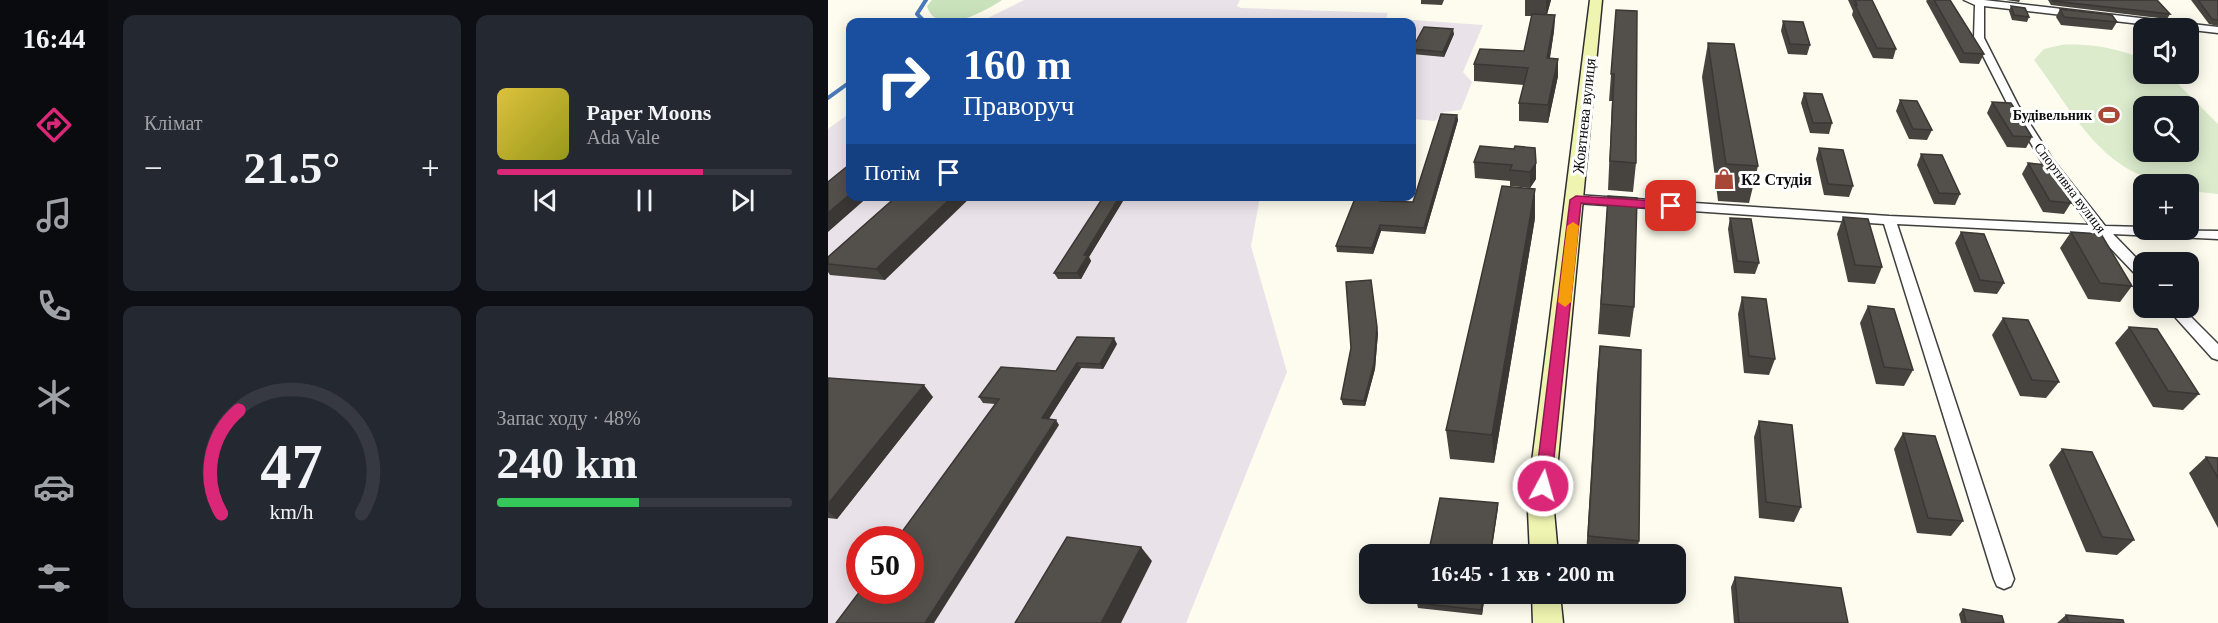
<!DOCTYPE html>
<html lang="uk">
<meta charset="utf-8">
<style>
body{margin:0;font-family:"Times New Roman",serif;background:#242831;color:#f1f3f6;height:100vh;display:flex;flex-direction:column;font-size:22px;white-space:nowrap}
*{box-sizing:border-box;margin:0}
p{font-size:20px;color:#9ea1a6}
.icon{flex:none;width:33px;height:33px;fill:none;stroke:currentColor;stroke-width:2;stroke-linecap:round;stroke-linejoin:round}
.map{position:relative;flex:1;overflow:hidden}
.details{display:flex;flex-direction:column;gap:15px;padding:15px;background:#0d0f14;width:720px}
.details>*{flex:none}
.guide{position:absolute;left:18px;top:18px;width:570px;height:183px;border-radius:12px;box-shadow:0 3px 15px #0003;background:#1a4fa0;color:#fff;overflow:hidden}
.controls{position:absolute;left:1305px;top:18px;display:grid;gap:12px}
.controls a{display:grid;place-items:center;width:66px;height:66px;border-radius:12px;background:#171b24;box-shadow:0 3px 15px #0003;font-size:30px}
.speed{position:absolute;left:18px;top:526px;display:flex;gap:12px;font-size:30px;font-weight:700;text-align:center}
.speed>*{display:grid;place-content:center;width:78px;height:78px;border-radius:50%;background:#171b24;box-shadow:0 3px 15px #0003;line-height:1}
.speed .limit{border:9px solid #d22;background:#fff;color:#111}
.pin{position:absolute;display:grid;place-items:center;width:51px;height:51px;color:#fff;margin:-26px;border-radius:12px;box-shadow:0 3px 9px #0006}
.me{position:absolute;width:66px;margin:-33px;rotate:6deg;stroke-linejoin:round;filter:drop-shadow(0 0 4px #0008)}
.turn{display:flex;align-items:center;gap:21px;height:126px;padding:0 18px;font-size:27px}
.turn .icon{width:78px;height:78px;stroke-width:2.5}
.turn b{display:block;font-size:42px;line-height:51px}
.then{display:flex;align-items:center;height:57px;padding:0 18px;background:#0003;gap:12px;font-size:22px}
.big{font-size:45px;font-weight:700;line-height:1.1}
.details .tile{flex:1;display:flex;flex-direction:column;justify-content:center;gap:9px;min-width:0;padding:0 21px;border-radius:12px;background:#242831}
.details .dial{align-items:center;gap:0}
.dial svg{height:156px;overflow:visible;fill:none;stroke:#363941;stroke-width:7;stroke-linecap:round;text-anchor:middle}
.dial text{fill:#f1f3f6;stroke:none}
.song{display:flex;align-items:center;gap:18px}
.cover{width:72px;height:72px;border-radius:9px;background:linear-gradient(135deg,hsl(50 70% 55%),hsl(60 70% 35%))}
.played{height:6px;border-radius:3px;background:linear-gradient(90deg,#db2777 70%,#363941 70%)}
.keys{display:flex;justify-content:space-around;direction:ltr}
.heat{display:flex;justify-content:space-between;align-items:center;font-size:33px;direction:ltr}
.charge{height:9px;border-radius:4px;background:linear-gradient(90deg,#34c759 48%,#363941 0)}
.details .tiles{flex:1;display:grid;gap:15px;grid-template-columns:repeat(2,1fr)}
.trip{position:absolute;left:531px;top:544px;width:327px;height:60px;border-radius:12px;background:#171b24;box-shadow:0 3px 15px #0003;font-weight:700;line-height:60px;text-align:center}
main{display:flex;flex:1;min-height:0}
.dock{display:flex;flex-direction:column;width:108px;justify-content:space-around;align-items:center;background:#090b0e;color:#9ea1a6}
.dock .icon{width:42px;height:42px}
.dock .on{color:#db2777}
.dock b{font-size:27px;color:#f1f3f6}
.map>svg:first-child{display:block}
.industrial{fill:#eae2e9;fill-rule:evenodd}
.green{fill:#c9e2bc}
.pitch{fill:#dbebcc;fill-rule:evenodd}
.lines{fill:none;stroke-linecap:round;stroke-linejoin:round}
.stream{stroke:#4a79ba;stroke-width:4}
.street-casing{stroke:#3f3f3f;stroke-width:3}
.secondary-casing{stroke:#2e2e2e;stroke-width:3}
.street{fill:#fff;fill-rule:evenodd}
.secondary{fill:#eff4b1;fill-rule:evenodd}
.wall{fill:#474440}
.shaded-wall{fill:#3a3734}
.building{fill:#534f4a;stroke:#3a3734;stroke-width:1.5}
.route{fill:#db2777;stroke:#8e194d;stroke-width:1.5}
.slow{fill:#f59e0b}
.labels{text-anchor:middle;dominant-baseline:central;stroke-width:6;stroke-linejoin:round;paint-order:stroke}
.far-poi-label{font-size:14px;font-weight:bold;fill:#0c0c0c;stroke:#fff;text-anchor:end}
.far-street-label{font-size:14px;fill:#0c0c0c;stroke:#fff}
.street-label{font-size:16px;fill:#0c0c0c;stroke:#fff}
.poi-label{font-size:16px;font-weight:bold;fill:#0c0c0c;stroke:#fff;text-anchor:start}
</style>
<main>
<nav class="dock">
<b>16:44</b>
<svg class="icon on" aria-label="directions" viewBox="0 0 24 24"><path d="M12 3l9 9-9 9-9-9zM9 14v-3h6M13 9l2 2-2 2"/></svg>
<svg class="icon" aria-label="music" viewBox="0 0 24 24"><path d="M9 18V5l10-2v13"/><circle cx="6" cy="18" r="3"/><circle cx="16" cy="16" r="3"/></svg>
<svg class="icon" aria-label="phone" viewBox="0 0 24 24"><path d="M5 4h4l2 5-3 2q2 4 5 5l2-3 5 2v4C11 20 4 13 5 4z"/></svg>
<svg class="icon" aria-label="climate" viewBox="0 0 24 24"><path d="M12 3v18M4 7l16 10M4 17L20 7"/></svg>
<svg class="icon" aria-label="car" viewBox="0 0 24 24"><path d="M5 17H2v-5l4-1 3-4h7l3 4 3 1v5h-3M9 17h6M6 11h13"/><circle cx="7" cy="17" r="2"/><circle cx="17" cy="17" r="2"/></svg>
<svg class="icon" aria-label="filters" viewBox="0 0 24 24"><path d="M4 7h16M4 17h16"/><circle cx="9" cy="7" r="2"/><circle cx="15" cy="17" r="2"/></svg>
</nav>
<section class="details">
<div class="tiles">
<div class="tile"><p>Клімат</p>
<div class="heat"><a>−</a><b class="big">21.5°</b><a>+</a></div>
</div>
<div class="tile">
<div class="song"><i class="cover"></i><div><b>Paper Moons</b><p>Ada Vale</p></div></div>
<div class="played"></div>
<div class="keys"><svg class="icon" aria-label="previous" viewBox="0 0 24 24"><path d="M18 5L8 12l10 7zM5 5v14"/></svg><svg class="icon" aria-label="pause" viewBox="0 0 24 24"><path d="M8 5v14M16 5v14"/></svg><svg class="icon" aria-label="next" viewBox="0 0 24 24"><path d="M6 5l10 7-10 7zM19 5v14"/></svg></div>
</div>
<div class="tile dial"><svg viewBox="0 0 100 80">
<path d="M14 69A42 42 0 1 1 86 69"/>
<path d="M14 69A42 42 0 0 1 23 16" stroke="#db2777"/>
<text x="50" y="56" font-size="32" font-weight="700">47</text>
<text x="50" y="72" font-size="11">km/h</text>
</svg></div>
<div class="tile"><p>Запас ходу · 48%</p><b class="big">240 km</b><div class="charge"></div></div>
</div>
</section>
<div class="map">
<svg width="1390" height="623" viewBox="0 0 1390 623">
<rect width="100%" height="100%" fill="#fdfcee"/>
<g class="industrial">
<path d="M196 0H412L409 6 413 8 560 13 558 18 655 25 635 72 644 82 633 110 616 112 607 121 584 119V22H152Z"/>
<path d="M22 113V196L432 197 423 246 459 372 358 623H0V129ZM32 540H82V591H32Z"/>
</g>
<path class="green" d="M104 0H174C157 11 109 39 99 6Z"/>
<path class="pitch" d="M1233 45C1261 43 1289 48 1315 59L1316 74H1340L1390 124V194L1361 191 1360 184C1278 184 1250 118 1206 60L1216 49ZM1316 106H1360V152H1316Z"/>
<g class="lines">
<g class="stream">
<path d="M97 22 89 14 98 0"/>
<path d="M0 98 22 82"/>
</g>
<defs>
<g id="street">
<path d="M1136 0H1156L1390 27V33L1156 6V38L1190 105 1225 160 1277 226 1316 227V230L1390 231V239L1285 234 1316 266V280L1311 278 1269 234 1069 224 1186 579 1183 586 1176 589 1169 586 1166 579 1056 224 748 203 742 199 748 195 1061 216 1262 225 1214 162 1180 105 1146 38 1147 5Z"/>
<path d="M1339 308H1354L1390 344V360L1384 358Z"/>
</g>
<g id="secondary">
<path d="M762 0H774L729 470 726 511 730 555H702L700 511 703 470Z"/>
<path d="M704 594H732L735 623H705Z"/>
</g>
</defs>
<use href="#street" class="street-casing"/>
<use href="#secondary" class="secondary-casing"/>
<use href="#street" class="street"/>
<use href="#secondary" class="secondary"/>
</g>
<g class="wall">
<path d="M593 0H616L614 5 593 4Z"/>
<path d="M697 0H723L719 15H727L726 31 722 58 730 59V76L720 123 691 121V103L696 85 646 81V64L696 51 704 16H697Z"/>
<path d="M1020 0H1044L1068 49 1065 59 1045 58 1024 15 1025 11Z"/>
<path d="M1099 0H1122L1156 54 1151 64 1132 63 1098 1Z"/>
<path d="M1178 0H1192L1191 2Z"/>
<path d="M1220 0H1329L1342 14 1339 19 1223 5Z"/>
<path d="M1363 0H1390V26L1381 24Z"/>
<path d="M1183 6 1201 17 1199 22 1184 20 1181 11Z"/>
<path d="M1232 9 1289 22 1284 30 1233 25 1228 17Z"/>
<path d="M788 10 808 163 805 192 780 190 784 101H781Z"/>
<path d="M955 21 982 45 979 55 960 54 953 31Z"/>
<path d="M1321 22 1355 28H1319L1318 27Z"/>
<path d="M626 34 616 57 584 54V49Z"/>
<path d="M880 43 930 166 921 203 890 201 874 77Z"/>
<path d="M976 93 1004 123 1001 134 982 133 973 103Z"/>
<path d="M1072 100 1104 130 1099 140 1081 139 1068 111Z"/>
<path d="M1164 102 1204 137 1198 148 1179 147 1159 113Z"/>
<path d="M629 115 630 120 597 234 553 231 545 254 509 252 508 246 527 198 519 197V196H557L555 201 585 202Z"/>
<path d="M991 148 1025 186 1021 197 996 195 988 159Z"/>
<path d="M686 149 708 179 702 188 682 186V181L647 178 646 162Z"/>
<path d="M1093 154 1132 194 1127 205 1106 204 1089 165Z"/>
<path d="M1200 163 1243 203 1236 214 1215 212 1194 174Z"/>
<path d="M69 196 57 280 2 275 0 272V257Z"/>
<path d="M276 196H298L261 257 263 261 253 279H230L226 273Z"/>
<path d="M780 196 806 307 802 337 770 334Z"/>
<path d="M1015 217 1054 267 1047 284 1020 282 1009 234Z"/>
<path d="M707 218 666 463 622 459 618 430Z"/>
<path d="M902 218 931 263 927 274 906 273 900 229Z"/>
<path d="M1133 232 1176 283 1169 294 1146 292 1127 243Z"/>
<path d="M1243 232 1304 286 1292 302 1260 299 1232 248Z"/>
<path d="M914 297 947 359 941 375 916 373 910 314Z"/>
<path d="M1040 306 1085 370 1076 386 1048 384 1032 323Z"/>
<path d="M1175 318 1231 382 1218 398 1192 396 1164 335Z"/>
<path d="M1301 327 1371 394 1355 410 1325 407 1287 343Z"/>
<path d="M550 333 547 369 537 406 515 405 513 399Z"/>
<path d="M289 344 275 369 253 368 221 419 231 425 167 404 155 403 151 397 228 371Z"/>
<path d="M772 346 811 541 808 555H758L769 376Z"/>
<path d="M0 378 105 397 9 519 0 518Z"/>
<path d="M931 421 973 507 966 522 931 518 926 437Z"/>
<path d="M1075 433 1135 521 1123 536 1089 533 1066 449Z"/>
<path d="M1234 449 1306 540 1289 555 1258 552 1221 465Z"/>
<path d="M1378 457 1390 458V528L1361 473Z"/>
<path d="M907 577 1020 623H906L903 587Z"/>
<path d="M657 594 654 615 590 608 589 603Z"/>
<path d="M1135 609 1176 623H1133L1131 614Z"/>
<path d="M1238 615 1296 623H1229Z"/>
</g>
<g class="shaded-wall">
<path d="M718 0H723L718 17Z"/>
<path d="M727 15 726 31 719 75V58Z"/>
<path d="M625 29 626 34 616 57 615 52Z"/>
<path d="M730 59V76L720 123V105Z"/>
<path d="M629 115 630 120 597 234 596 228Z"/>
<path d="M708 163V179L702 188V172Z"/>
<path d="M707 189V218L666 463 664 435Z"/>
<path d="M22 194V196H41L0 232V213Z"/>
<path d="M125 196H144L57 280 48 269Z"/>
<path d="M292 196H298L261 257 263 261 253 279 249 273 256 255Z"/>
<path d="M552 225 553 231 545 254 544 248Z"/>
<path d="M543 280 550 333 547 369 537 406 536 401Z"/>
<path d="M286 338 289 344 275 369 272 364Z"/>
<path d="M249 363 253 368 218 423 214 418Z"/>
<path d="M96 385 105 397 9 519 0 511V504Z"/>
<path d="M228 420 231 425 106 623H97Z"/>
<path d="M670 503V508L663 555H662Z"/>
<path d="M313 547 324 561 293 623H273Z"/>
<path d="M656 594H657L654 615 653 610Z"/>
</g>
<g class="building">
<path d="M1027 0H1044L1068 49 1049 48 1027 5H1029Z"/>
<path d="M1106 0H1122L1156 54 1136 53Z"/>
<path d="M1225 0H1329L1342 14 1225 1Z"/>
<path d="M1370 0H1390V20L1384 19Z"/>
<path d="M1183 6 1197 8 1201 17 1186 15Z"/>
<path d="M1232 9 1284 15 1289 22 1236 17Z"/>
<path d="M788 10 809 11 808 163 782 161 786 74H783Z"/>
<path d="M704 14 727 15 719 58 730 59 720 105 691 103 700 68 646 64 652 49 696 51Z"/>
<path d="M955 21 975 22 982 45 962 44Z"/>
<path d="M1321 22 1352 26 1355 28H1326Z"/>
<path d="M596 27 625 29 615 52 584 49Z"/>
<path d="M880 43 906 44 930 166 898 164Z"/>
<path d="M976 93 994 94 1004 123H985Z"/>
<path d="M1072 100 1089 101 1104 130 1085 129Z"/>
<path d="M1164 102 1183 103 1204 137 1185 136Z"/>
<path d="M613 114 629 115 596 228 552 225 544 248 508 246 528 196H554L552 201 585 202Z"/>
<path d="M652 146 686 149 687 146 707 148 708 163 702 172 682 170 684 165 646 162Z"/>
<path d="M991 148 1015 150 1025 186 1000 184Z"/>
<path d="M1093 154 1114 155 1132 194 1111 193Z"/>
<path d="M1200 163 1220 165 1243 203 1222 201Z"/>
<path d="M22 164V194L0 213V182Z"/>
<path d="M674 186 707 189 664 435 618 430Z"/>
<path d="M69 196H125L48 269 0 264V257Z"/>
<path d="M276 196H292L256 255H260L249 273H226Z"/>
<path d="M780 196 809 198 806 307 773 304Z"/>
<path d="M1015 217 1040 219 1054 267 1027 265Z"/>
<path d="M902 218 923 219 931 263 909 261Z"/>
<path d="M1133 232 1156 234 1176 283 1152 280Z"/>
<path d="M1243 232 1273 234 1304 286 1272 283Z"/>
<path d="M543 280 549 327 546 364 536 401 513 399 523 348 518 282Z"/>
<path d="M914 297 938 299 947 359 921 356Z"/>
<path d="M1040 306 1066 309 1085 370 1056 367Z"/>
<path d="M1175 318 1200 320 1231 382 1204 380Z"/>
<path d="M1301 327 1329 329 1371 394 1340 391Z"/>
<path d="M249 337 286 338 272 364 249 363 214 418 228 420 97 623H8L32 591H82V540H68L171 399 151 397 173 367 228 371Z"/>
<path d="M772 346 813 350 811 541 760 536Z"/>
<path d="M0 378 96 385 0 504Z"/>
<path d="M931 421 964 425 973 507 938 502Z"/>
<path d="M1075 433 1107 436 1135 521 1100 518Z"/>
<path d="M1234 449 1264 452 1306 540 1274 537Z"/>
<path d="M1378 457 1390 458V478Z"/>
<path d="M612 498 670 503 662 555H600Z"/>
<path d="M239 537 313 547 273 623H187Z"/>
<path d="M907 577 1013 588 1020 623H911Z"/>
<path d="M591 594H656L653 610 589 603Z"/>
<path d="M1135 609 1174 616 1176 623H1138Z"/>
<path d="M1238 615 1295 620 1296 623H1241Z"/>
</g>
<path class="route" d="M748 196 843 202 849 206 843 210 753 203 723 486 721 491 715 493 709 491 707 486 742 200Z"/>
<path class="slow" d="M745 222 751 226 743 302 737 307 730 302 739 226Z"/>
<defs>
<symbol id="stadium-bare" viewBox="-9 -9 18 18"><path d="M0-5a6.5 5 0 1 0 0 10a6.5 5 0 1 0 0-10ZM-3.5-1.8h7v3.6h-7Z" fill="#a94737" stroke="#fff" stroke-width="2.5" paint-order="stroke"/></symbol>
<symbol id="shop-bare" viewBox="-9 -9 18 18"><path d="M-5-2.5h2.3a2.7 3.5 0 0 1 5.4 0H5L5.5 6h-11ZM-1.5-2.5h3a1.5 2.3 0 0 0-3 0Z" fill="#a94737" stroke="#fff" stroke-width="2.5" paint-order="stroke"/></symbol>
</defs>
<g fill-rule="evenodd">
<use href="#stadium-bare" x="1266" y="100" width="30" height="30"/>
<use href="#shop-bare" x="881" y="164" width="30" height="30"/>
</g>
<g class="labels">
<g class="far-poi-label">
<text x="1264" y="115">Будівельник</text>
</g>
<g class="far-street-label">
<text transform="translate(1242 188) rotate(53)">Спортивна вулиця</text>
</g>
<g class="street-label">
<text transform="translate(756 116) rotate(-84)">Жовтнева вулиця</text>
</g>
<g class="poi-label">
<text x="913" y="179">К2 Студiя</text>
</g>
</g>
</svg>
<div class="controls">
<a><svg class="icon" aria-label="sound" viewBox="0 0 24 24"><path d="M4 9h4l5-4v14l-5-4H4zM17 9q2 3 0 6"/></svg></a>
<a><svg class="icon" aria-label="search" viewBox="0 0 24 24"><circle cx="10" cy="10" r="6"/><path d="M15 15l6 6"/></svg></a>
<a>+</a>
<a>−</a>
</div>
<div class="speed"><div class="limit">50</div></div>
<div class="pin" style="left:843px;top:206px;background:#d93025"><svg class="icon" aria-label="arrive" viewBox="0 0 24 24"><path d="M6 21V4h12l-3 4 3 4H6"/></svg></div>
<svg class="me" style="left:715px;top:486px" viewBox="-20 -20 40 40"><circle r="17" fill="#db2777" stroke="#fff" stroke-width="3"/><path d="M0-11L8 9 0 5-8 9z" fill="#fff"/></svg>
<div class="trip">16:45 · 1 хв · 200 m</div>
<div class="guide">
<div class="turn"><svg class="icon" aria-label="right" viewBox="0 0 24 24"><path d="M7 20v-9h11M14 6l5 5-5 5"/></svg><div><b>160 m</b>Праворуч</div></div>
<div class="then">Потім<svg class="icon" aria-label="arrive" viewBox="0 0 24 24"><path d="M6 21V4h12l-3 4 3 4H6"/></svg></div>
</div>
</div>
</main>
